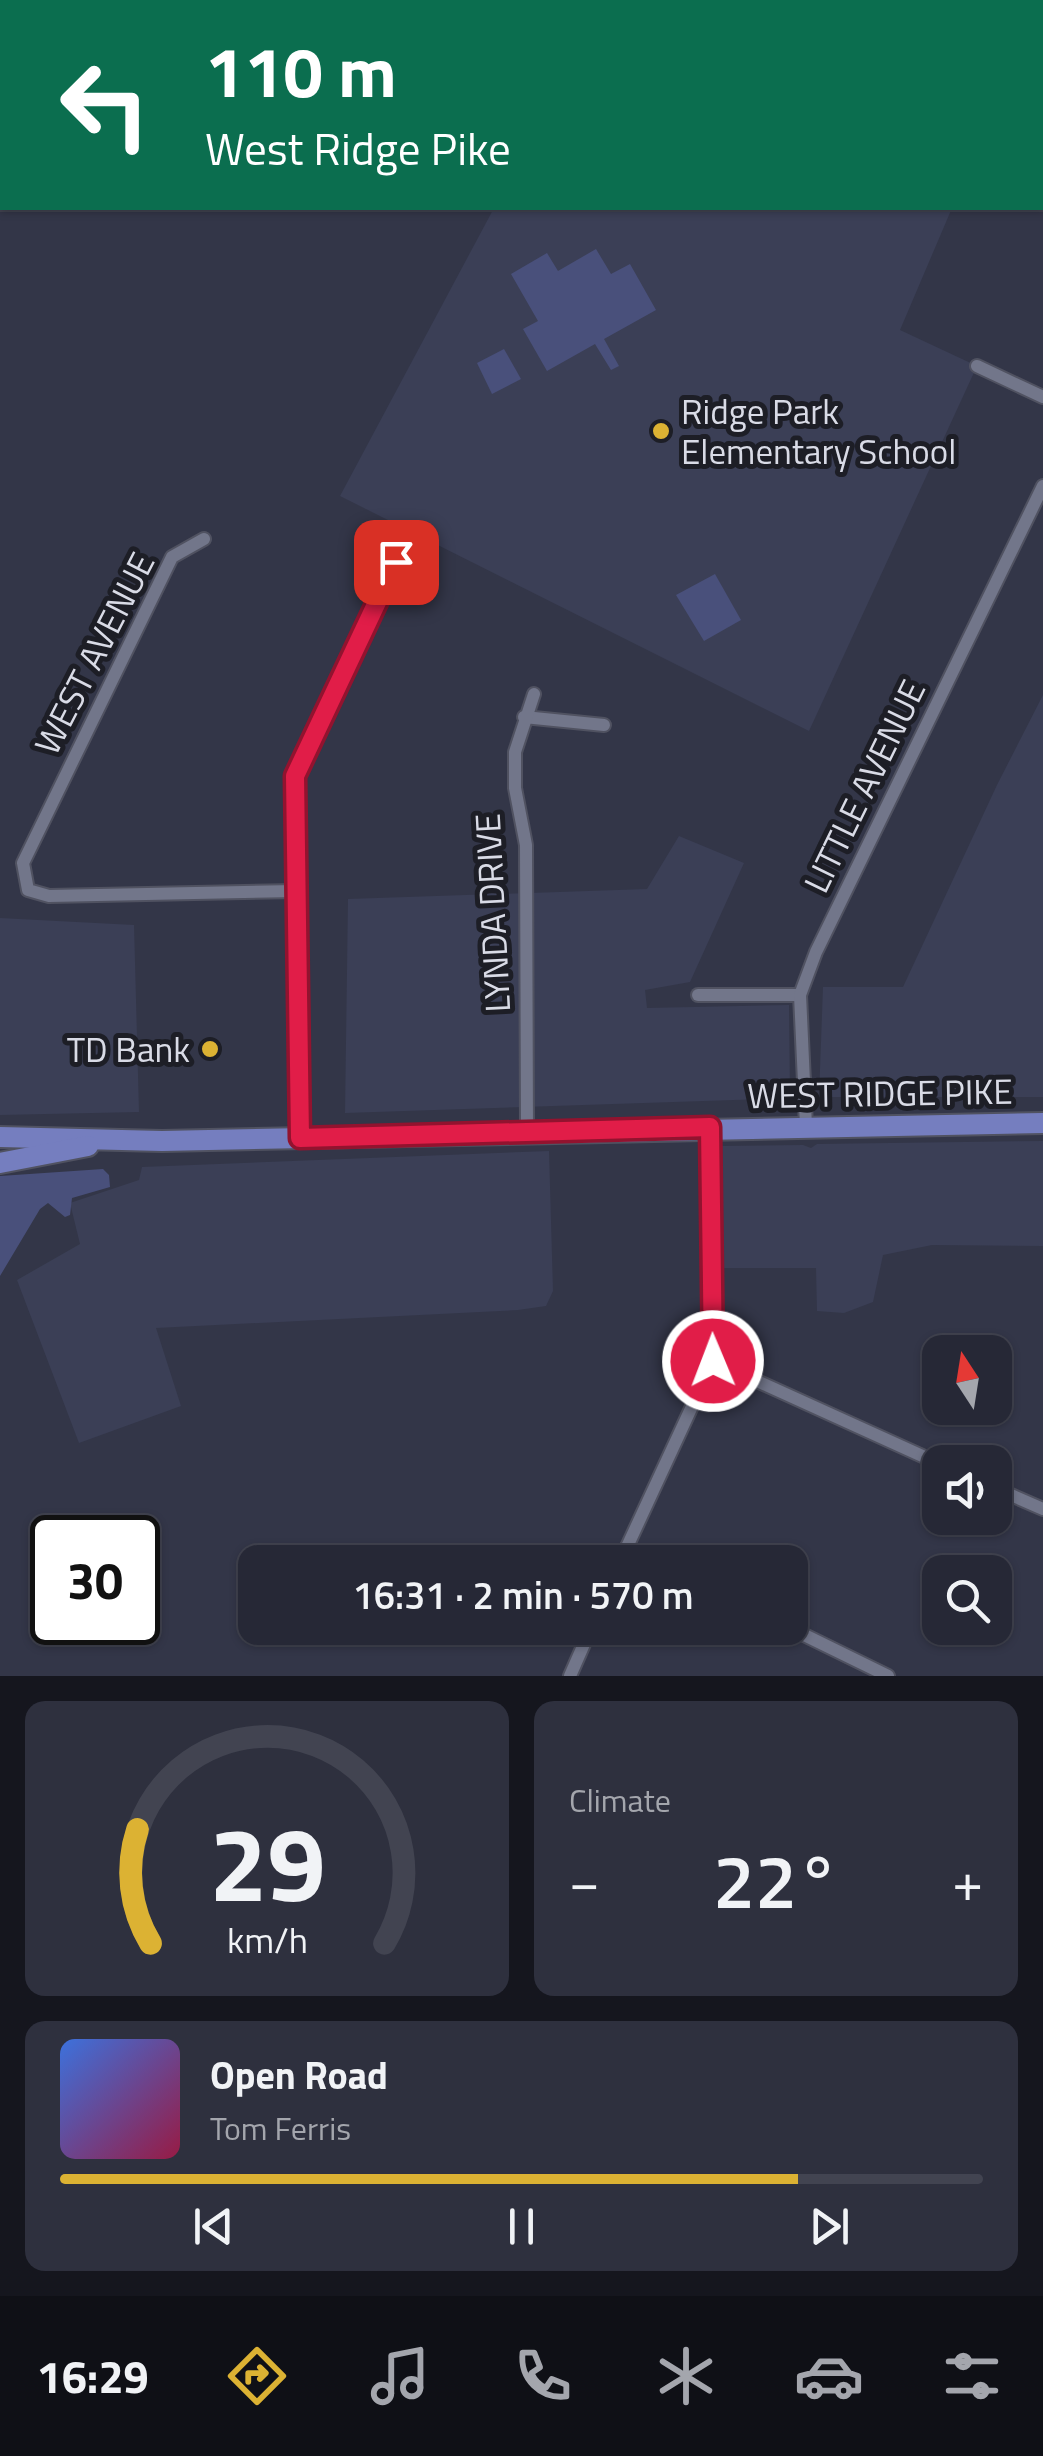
<!DOCTYPE html>
<meta charset="utf-8">
<style>
body{margin:0;font-family:"Titillium Web",sans-serif;background:#2e303e;color:#f1f3f6;height:100vh;display:flex;flex-direction:column;font-size:38px;white-space:nowrap}
*{box-sizing:border-box;margin:0}
p{font-size:32px;color:#a4a6ad}
.icon{flex:none;width:55px;height:55px;fill:none;stroke:currentColor;stroke-width:2;stroke-linecap:round;stroke-linejoin:round}
.map{position:relative;height:1676px;overflow:hidden}
.details{display:flex;flex-direction:column;gap:25px;padding:25px;background:#15161e;flex:1}
.details>*{flex:none}
.top-card{position:absolute;left:0px;top:0px;width:1045px;height:210px;box-shadow:0 2px 8px #0004,0 0 0 2px #424451;background:#0b6e4f;color:#fff;overflow:hidden}
.needle{width:65px;rotate:348deg}
.buttons{position:absolute;left:922px;top:1335px;display:grid;gap:20px}
.buttons a{display:grid;place-items:center;width:90px;height:90px;border-radius:20px;background:#262836;box-shadow:0 2px 8px #0004,0 0 0 2px #424451;font-size:50px}
.speed{position:absolute;left:30px;top:1515px;display:flex;gap:20px;font-size:50px;font-weight:700;text-align:center}
.speed>*{display:grid;place-content:center;width:130px;height:130px;border-radius:50%;background:#262836;box-shadow:0 2px 8px #0004,0 0 0 2px #424451;line-height:1}
.speed .limit{border:5px solid #111;border-radius:15px;background:#fff;color:#111}
.pin{position:absolute;display:grid;place-items:center;width:85px;height:85px;color:#fff;margin:-42px;border-radius:20px;box-shadow:0 5px 15px #0006}
.me{position:absolute;width:110px;margin:-55px;rotate:359deg;stroke-linejoin:round;filter:drop-shadow(0 0 8px #0008)}
.turn{display:flex;align-items:center;gap:35px;height:210px;padding:0 40px;font-size:45px}
.turn .icon{width:130px;height:130px;stroke-width:2.5}
.turn b{display:block;font-size:70px;line-height:85px}
.big{font-size:75px;font-weight:600;line-height:1.1}
.details .widget{flex:1;display:flex;flex-direction:column;justify-content:center;gap:15px;min-width:0;padding:0 35px;border-radius:20px;background:#2e303e}
.details .dial{align-items:center;gap:0}
.dial svg{height:260px;overflow:visible;fill:none;stroke:#424451;stroke-width:7;stroke-linecap:round;text-anchor:middle}
.dial text{fill:#f1f3f6;stroke:none}
.song{display:flex;align-items:center;gap:30px}
.cover{width:120px;height:120px;border-radius:15px;background:linear-gradient(135deg,hsl(220 70% 55%),hsl(340 70% 35%))}
.played{height:10px;border-radius:5px;background:linear-gradient(90deg,#dcb233 80%,#424451 80%)}
.keys{display:flex;justify-content:space-around;direction:ltr}
.heat{display:flex;justify-content:space-between;align-items:center;font-size:55px;direction:ltr}
.details .tiles{flex:1;display:grid;gap:25px;grid-template-columns:1fr 1fr}
.widget:last-child{grid-column:span 2}
.trip{position:absolute;left:238px;top:1545px;width:570px;height:100px;border-radius:20px;background:#262836;box-shadow:0 2px 8px #0004,0 0 0 2px #424451;font-weight:600;line-height:100px;text-align:center}
.dock{display:flex;height:160px;justify-content:space-around;align-items:center;background:#0f1016;color:#a4a6ad}
.dock .icon{width:70px;height:70px}
.dock .selected{color:#dcb233}
.dock b{font-size:45px;color:#f1f3f6}
.map>svg:first-child{display:block}
.built{fill:#3b3f56}
.green{fill:#49507b}
.lines{fill:none;stroke-linecap:round;stroke-linejoin:round}
.street-casing{stroke:#505261;stroke-width:16}
.primary-casing{stroke:#505261;stroke-width:24}
.highway-casing{stroke:#505261;stroke-width:26}
.street{stroke:#72768a;stroke-width:12}
.primary{stroke:#757ebf;stroke-width:20}
.highway{stroke:#7783e3;stroke-width:22}
.route-casing{stroke:#92132f;stroke-width:25}
.route{stroke:#e11d48;stroke-width:18}
.poi-dot{fill:#dcb233;stroke:#1d1e26;stroke-width:4}
.labels{text-anchor:middle;dominant-baseline:central;stroke-width:10;stroke-linejoin:round;paint-order:stroke}
.poi-label{font-size:35px;fill:#d9dbe6;stroke:#1d1e26;text-anchor:start}
.street-label{font-size:35px;fill:#d9dbe6;stroke:#1d1e26}
</style>
<div class="map">
<svg width="1043" height="1676" viewBox="0 0 1043 1676">
<rect width="100%" height="100%" fill="#333648"/>
<g class="built">
<path d="M605 0H832L838 2H603Z"/>
<path d="M494 208H952L900 330 977 366 809 731 340 496Z"/>
<path d="M1043 695V1097H819L823 987H903L997 785Z"/>
<path d="M679 836 744 863 690 982 645 990 647 1008 789 1005 790 1098 345 1113 348 899 647 889Z"/>
<path d="M0 918 134 925 139 1112 0 1115Z"/>
<path d="M1043 1141V1246L932 1245 883 1255 873 1302 844 1313 817 1311 816 1268H724L722 1146 803 1145 811 1148 817 1144Z"/>
<path d="M549 1151 553 1291 546 1306 518 1310 156 1328 181 1406 79 1443 17 1280 80 1244 70 1203 139 1180 142 1167Z"/>
</g>
<g class="green">
<path d="M596 249 611 274 630 264 656 310 604 339 619 366 611 370 595 344 547 371 523 329 538 321 511 274 547 253 558 271Z"/>
<path d="M504 349 521 379 492 394 477 363Z"/>
<path d="M715 574 741 620 704 641 676 595Z"/>
<path d="M103 1169 109 1175 110 1187 72 1198 70 1215 65 1217 48 1203 40 1209 0 1276V1176Z"/>
</g>
<g class="lines">
<defs>
<g id="street">
<path d="M977 366 1043 397"/>
<path d="M204 539 172 557 23 863 28 890 49 896 297 891"/>
<path d="M524 717 604 725"/>
<path d="M698 995H800"/>
<path d="M806 1126 800 995 816 952 1043 486"/>
<path d="M527 1132 526 845 515 788V752L534 694"/>
<path d="M301 1138 295 776 403 549"/>
<path d="M713 1361 940 1464"/>
<path d="M995 1488 1043 1509"/>
<path d="M627 1547 659 1562"/>
<path d="M620 1562 713 1361 711 1127"/>
<path d="M790 1628 888 1676"/>
<path d="M570 1676 591 1628"/>
</g>
<g id="primary">
<path d="M0 1137 162 1141 1043 1123"/>
<path d="M0 1163 88 1146"/>
</g>
<g id="highway">
<path d="M69 2 72 0"/>
<path d="M174 2 177 0"/>
<path d="M0 54 2 52"/>
<path d="M0 136 2 135"/>
</g>
</defs>
<use href="#street" class="street-casing"/>
<use href="#primary" class="primary-casing"/>
<use href="#highway" class="highway-casing"/>
<use href="#street" class="street"/>
<use href="#primary" class="primary"/>
<use href="#highway" class="highway"/>
</g>
<g class="lines">
<defs>
<path id="route" d="M396 562 295 776 300 1138 710 1127 713 1361"/>
</defs>
<use href="#route" class="route-casing"/>
<use href="#route" class="route"/>
</g>
<g class="poi-dot">
<circle cx="661" cy="431" r="10"/>
<circle cx="210" cy="1049" r="10"/>
</g>
<g class="labels">
<g class="poi-label">
<text x="681" y="411">Ridge Park<tspan x="681" dy="40">Elementary School</tspan></text>
<text x="190" y="1049" text-anchor="end">TD Bank</text>
</g>
<g class="street-label">
<text transform="translate(94 653) rotate(-63)">WEST AVENUE</text>
<text transform="translate(864 786) rotate(-64)">LITTLE AVENUE</text>
<text transform="translate(492 913) rotate(-93)">LYNDA DRIVE</text>
<text transform="translate(880 1093) rotate(-1)">WEST RIDGE PIKE</text>
</g>
</g>
</svg>
<div class="buttons">
<a><svg class="needle" viewBox="-14 -14 28 28"><path d="M0-13l5 13h-10z" fill="#e53935"/><path d="M0 13l5-13h-10z" fill="#a4a6ad"/></svg></a>
<a><svg class="icon" aria-label="sound" viewBox="0 0 24 24"><path d="M4 9h4l5-4v14l-5-4H4zM17 9q2 3 0 6"/></svg></a>
<a><svg class="icon" aria-label="search" viewBox="0 0 24 24"><circle cx="10" cy="10" r="6"/><path d="M15 15l6 6"/></svg></a>
</div>
<div class="speed"><div class="limit">30</div></div>
<div class="pin" style="left:396px;top:562px;background:#d93025"><svg class="icon" aria-label="arrive" viewBox="0 0 24 24"><path d="M6 21V4h12l-3 4 3 4H6"/></svg></div>
<svg class="me" style="left:713px;top:1361px" viewBox="-20 -20 40 40"><circle r="17" fill="#e11d48" stroke="#fff" stroke-width="3"/><path d="M0-11L8 9 0 5-8 9z" fill="#fff"/></svg>
<div class="trip">16:31 · 2 min · 570 m</div>
<div class="top-card">
<div class="turn"><svg class="icon" aria-label="left" viewBox="0 0 24 24"><path d="M17 20v-9H6M10 6l-5 5 5 5"/></svg><div><b>110 m</b>West Ridge Pike</div></div>
</div>
</div>
<section class="details">
<div class="tiles">
<div class="widget dial"><svg viewBox="0 0 100 80">
<path d="M14 69A42 42 0 1 1 86 69"/>
<path d="M14 69A42 42 0 0 1 10 34" stroke="#dcb233"/>
<text x="50" y="56" font-size="32" font-weight="700">29</text>
<text x="50" y="72" font-size="11">km/h</text>
</svg></div>
<div class="widget"><p>Climate</p>
<div class="heat"><a>−</a><b class="big">22°</b><a>+</a></div>
</div>
<div class="widget">
<div class="song"><i class="cover"></i><div><b>Open Road</b><p>Tom Ferris</p></div></div>
<div class="played"></div>
<div class="keys"><svg class="icon" aria-label="previous" viewBox="0 0 24 24"><path d="M18 5L8 12l10 7zM5 5v14"/></svg><svg class="icon" aria-label="pause" viewBox="0 0 24 24"><path d="M8 5v14M16 5v14"/></svg><svg class="icon" aria-label="next" viewBox="0 0 24 24"><path d="M6 5l10 7-10 7zM19 5v14"/></svg></div>
</div>
</div>
</section>
<nav class="dock">
<b>16:29</b>
<svg class="icon selected" aria-label="directions" viewBox="0 0 24 24"><path d="M12 3l9 9-9 9-9-9zM9 14v-3h6M13 9l2 2-2 2"/></svg>
<svg class="icon" aria-label="music" viewBox="0 0 24 24"><path d="M9 18V5l10-2v13"/><circle cx="6" cy="18" r="3"/><circle cx="16" cy="16" r="3"/></svg>
<svg class="icon" aria-label="phone" viewBox="0 0 24 24"><path d="M5 4h4l2 5-3 2q2 4 5 5l2-3 5 2v4C11 20 4 13 5 4z"/></svg>
<svg class="icon" aria-label="climate" viewBox="0 0 24 24"><path d="M12 3v18M4 7l16 10M4 17L20 7"/></svg>
<svg class="icon" aria-label="car" viewBox="0 0 24 24"><path d="M5 17H2v-5l4-1 3-4h7l3 4 3 1v5h-3M9 17h6M6 11h13"/><circle cx="7" cy="17" r="2"/><circle cx="17" cy="17" r="2"/></svg>
<svg class="icon" aria-label="filters" viewBox="0 0 24 24"><path d="M4 7h16M4 17h16"/><circle cx="9" cy="7" r="2"/><circle cx="15" cy="17" r="2"/></svg>
</nav>
